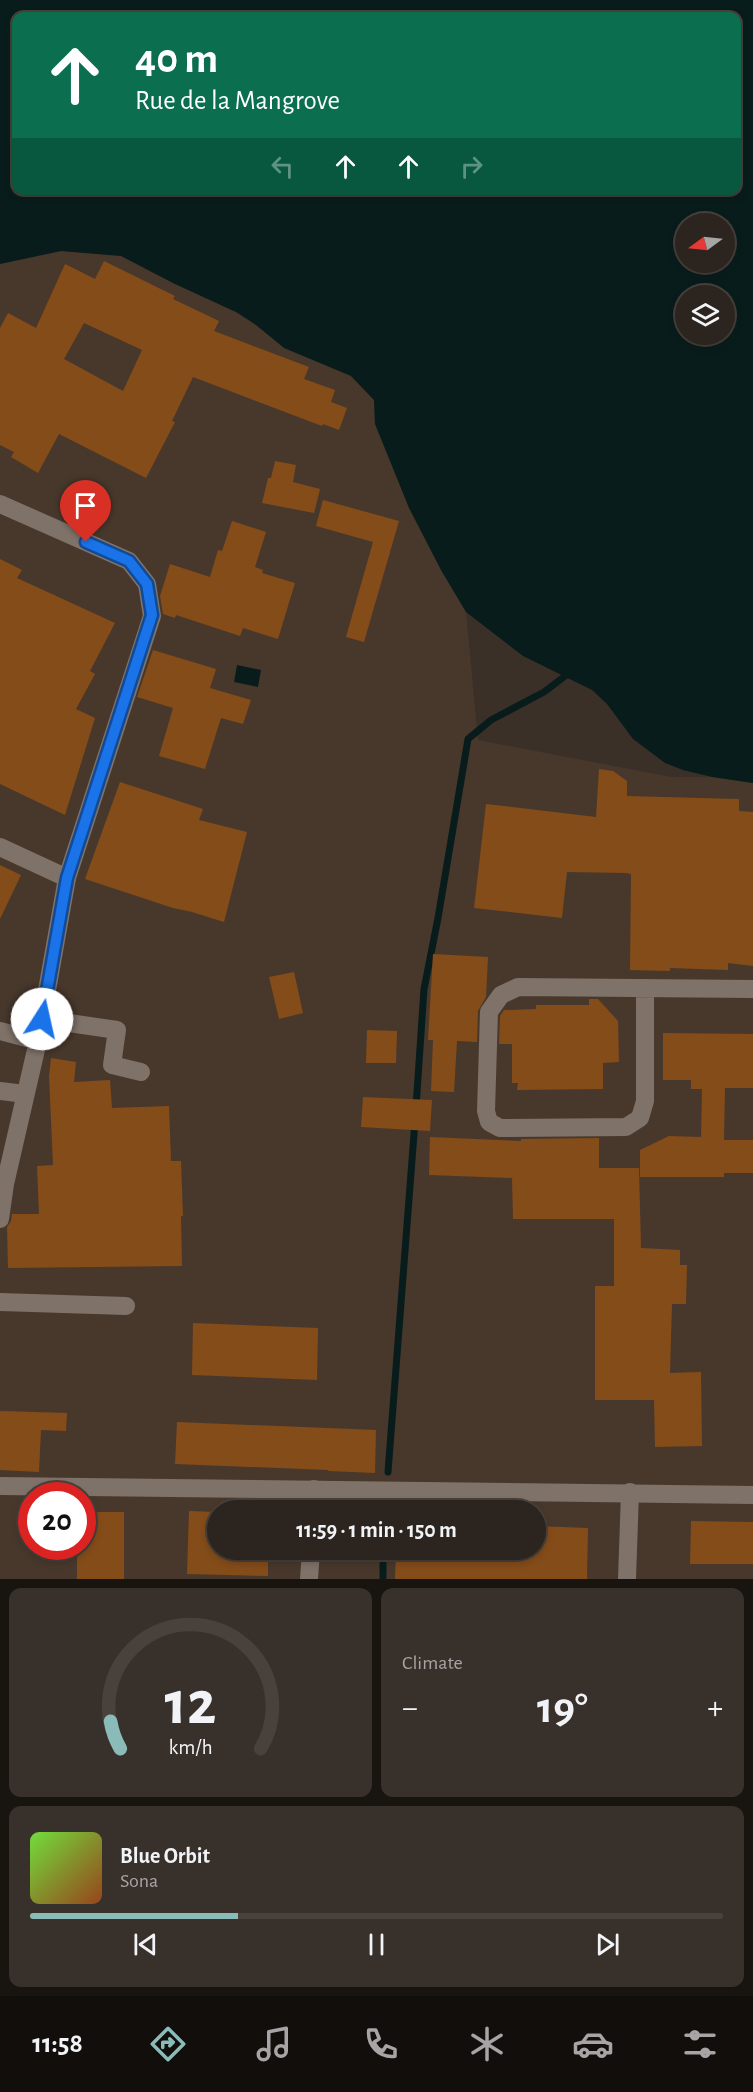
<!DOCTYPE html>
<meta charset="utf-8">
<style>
body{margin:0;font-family:"Alegreya Sans",sans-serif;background:#38302b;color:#f1f3f6;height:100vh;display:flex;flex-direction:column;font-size:22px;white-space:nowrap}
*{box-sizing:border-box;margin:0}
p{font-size:20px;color:#a6a4a4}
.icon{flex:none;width:33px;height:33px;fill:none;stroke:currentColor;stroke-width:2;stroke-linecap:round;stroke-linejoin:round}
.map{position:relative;height:1579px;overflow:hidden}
.panel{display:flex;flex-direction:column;gap:9px;padding:9px;background:#181410;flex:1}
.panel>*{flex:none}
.top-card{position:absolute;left:12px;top:12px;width:729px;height:183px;border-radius:12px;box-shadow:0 3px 9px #0003,0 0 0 2px #48413c;background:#0b6e4f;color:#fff;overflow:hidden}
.needle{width:39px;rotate:255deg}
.tools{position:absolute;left:675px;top:213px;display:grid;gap:12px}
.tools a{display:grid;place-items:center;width:60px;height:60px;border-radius:50%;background:#2c241e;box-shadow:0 3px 9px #0003,0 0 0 2px #48413c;font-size:30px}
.speed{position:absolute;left:18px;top:1482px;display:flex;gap:12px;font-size:30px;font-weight:700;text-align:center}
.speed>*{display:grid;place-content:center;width:78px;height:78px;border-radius:50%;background:#2c241e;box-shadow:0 3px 9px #0003,0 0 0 2px #48413c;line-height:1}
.speed .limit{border:9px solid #d22;background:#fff;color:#111}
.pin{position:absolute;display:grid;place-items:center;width:51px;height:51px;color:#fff;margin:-62px -26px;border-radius:50% 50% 50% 0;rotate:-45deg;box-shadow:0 0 6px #0007}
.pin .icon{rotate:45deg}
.me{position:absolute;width:66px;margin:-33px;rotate:10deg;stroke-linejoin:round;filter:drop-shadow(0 0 4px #0008)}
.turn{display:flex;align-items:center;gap:21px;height:126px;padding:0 24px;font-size:27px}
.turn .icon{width:78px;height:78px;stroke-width:2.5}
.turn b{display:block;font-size:42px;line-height:51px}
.lanes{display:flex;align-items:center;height:57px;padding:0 24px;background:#0003;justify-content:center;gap:30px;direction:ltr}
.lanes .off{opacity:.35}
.big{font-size:45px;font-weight:700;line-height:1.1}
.panel .widget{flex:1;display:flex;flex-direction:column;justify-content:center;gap:9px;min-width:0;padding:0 21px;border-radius:12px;background:#38302b}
.panel .dial{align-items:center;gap:0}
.dial svg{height:156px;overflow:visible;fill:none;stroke:#48413c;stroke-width:7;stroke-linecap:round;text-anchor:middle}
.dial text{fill:#f1f3f6;stroke:none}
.song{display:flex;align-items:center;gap:18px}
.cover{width:72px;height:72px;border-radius:9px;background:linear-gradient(135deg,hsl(100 70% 55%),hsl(20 70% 35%))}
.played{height:6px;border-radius:3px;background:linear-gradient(90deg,#8bbbb9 30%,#48413c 30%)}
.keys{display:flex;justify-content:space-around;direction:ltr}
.heat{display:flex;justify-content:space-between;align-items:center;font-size:33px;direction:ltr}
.panel .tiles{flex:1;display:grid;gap:9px;grid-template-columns:1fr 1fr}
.widget:last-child{grid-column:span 2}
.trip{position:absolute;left:207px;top:1500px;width:339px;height:60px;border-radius:30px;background:#2c241e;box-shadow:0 3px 9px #0003,0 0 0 2px #48413c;font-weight:700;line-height:60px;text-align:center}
.tabs{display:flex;height:96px;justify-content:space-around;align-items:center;background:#120e0c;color:#a6a4a4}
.tabs .icon{width:42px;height:42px}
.tabs .selected{color:#8bbbb9}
.tabs b{font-size:27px;color:#f1f3f6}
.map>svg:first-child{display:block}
.built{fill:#48382c;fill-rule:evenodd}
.water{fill:#091c1c;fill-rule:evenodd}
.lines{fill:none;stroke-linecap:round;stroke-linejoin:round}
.stream{stroke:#091c1c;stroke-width:7}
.building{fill:#844c19;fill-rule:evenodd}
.minor{stroke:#7e7269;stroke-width:18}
.route-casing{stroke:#114b97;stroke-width:15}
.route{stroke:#1a73e8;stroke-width:10}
</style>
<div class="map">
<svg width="753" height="1579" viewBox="0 0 753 1579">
<rect width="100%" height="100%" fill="#3b3028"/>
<path class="built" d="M61 251 121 256 175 284 236 312 328 365 351 376 374 400 375 424 441 570 466 612 478 740 671 777H712L753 783V1579H0V264ZM32 1496H82V1546H32ZM218 1510H536V1550H218Z"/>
<g class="water">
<path d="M0 0H753V783L712 777 683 770 665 763 633 739 607 704 592 690 523 656 466 612 441 570 409 508 375 424 374 400 351 376 284 348 256 325 236 312 175 284 121 256 61 251 0 264ZM16 16H736V190H16ZM686 224H724V262H686ZM686 296H724V334H686Z"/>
<path d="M237 665 261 670 258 687 234 682Z"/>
</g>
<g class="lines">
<g class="stream">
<path d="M416 1107 424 989 438 918 468 739 491 720 544 692 573 670"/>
<path d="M388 1472 415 1121"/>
<path d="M383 1579V1550"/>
</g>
</g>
<g class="building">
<path d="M104 261 175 296 173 299 219 321 214 331 309 367 304 379 335 390 331 402 347 408 339 430 323 424 322 426 193 377 172 421 175 422 146 478 59 434 38 473 11 457 14 452 0 445V328L8 313 36 328 65 264 95 279ZM84 323 142 350 123 391 64 359Z"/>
<path d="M275 461 296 465 293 482 320 489 314 513 262 503 268 478H271Z"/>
<path d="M323 500 399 521 364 642 346 637 373 542 316 526Z"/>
<path d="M232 521 266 532 255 567 263 570 262 573 295 583 278 639 243 628 240 636 176 615 175 618 163 614 160 596 170 564 210 577 218 550 222 551Z"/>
<path d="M0 559 22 570 17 578 115 623 90 671 95 674 76 709 95 718 65 815 0 784Z"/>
<path d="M153 650 216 669 210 688 251 700 243 724 221 718 205 769 159 756 173 708 137 697Z"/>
<path d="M599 769 613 771 627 781V796L739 799V811L753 812V966L728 963V970L670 968V971L630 970 631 874 626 873 567 872 562 918 474 908 486 804 596 817Z"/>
<path d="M120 782 203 809 199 820 247 832 224 922 192 912 173 908 85 879Z"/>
<path d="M0 865 21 875 0 919Z"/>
<path d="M433 954 488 957 486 997 478 1011 477 1042 457 1041 454 1092 431 1091 433 1040H428Z"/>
<path d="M294 972 303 1013 279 1019 269 977Z"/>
<path d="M589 999H598L618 1021 619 1062 603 1063V1089L517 1090 518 1083H512V1044H499L500 1016 504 1010 536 1009V1005H589Z"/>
<path d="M367 1030 397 1031 396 1063H366Z"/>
<path d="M663 1033 753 1034V1088H725L724 1140H753V1173H724V1177H640V1150L669 1136 701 1137 702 1089H691V1080H663Z"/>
<path d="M51 1058 76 1062 74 1082 110 1080 112 1108 169 1106 171 1161H181L183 1216H181L182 1266 8 1268 7 1227 11 1221 12 1214H39L37 1166 53 1165 49 1076Z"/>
<path d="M363 1097 432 1100 430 1131 361 1127Z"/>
<path d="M430 1137 521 1141V1139L599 1138V1168H639L641 1248 680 1250V1265H687L686 1304H672L670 1373 701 1372 702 1446 655 1447 654 1400H595V1286H614V1219H513L512 1178 429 1175Z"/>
<path d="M193 1323 318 1328 317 1380 192 1375Z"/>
<path d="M0 1411 67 1413 66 1431 41 1430 39 1472 0 1470Z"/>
<path d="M177 1422 376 1430 375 1473 328 1471V1470L175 1464Z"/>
<path d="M189 1511 218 1512V1550H268V1576L187 1574Z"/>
<path d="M82 1512H124V1579H77V1546H82Z"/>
<path d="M691 1521 753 1522V1564H690Z"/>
<path d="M536 1526 588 1528 587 1579H395L396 1550H536Z"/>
</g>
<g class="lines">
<g class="minor">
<path d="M0 504 129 561 147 584 152 616 67 878 38 1041 5 1184 0 1219"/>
<path d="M0 847 67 878"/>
<path d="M645 988V1101L640 1118 626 1127 500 1128 489 1122 486 1111 489 1012 501 995 518 987 753 989"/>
<path d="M42 1019 117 1030 112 1065 141 1072"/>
<path d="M0 1031 38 1041"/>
<path d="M0 1091 25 1094"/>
<path d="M0 1302 126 1306"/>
<path d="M0 1486 753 1495"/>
<path d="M313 1510 314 1489"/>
<path d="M309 1579 311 1550"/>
<path d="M627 1579 630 1492"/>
</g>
</g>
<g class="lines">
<defs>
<path id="route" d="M42 1019 67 878 152 615 147 584 129 561 86 542"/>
</defs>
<use href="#route" class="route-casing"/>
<use href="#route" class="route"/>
</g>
</svg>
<div class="tools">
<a><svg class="needle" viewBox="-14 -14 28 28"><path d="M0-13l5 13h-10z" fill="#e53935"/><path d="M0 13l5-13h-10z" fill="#a6a4a4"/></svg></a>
<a><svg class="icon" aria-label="layers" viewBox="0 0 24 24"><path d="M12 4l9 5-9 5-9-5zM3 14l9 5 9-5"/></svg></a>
</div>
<div class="speed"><div class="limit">20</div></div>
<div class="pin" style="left:86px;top:542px;background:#d93025"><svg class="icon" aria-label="arrive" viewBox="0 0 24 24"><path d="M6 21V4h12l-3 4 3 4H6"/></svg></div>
<svg class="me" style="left:42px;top:1019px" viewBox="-20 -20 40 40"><circle r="19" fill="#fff"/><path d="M0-13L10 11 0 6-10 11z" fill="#1a73e8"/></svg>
<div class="trip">11:59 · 1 min · 150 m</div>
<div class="top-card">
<div class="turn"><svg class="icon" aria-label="ahead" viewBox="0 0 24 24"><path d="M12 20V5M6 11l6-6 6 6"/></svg><div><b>40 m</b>Rue de la Mangrove</div></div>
<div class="lanes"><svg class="icon off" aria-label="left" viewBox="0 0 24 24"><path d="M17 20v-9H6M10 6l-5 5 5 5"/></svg><svg class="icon" aria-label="ahead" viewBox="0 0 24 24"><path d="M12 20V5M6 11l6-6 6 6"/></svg><svg class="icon" aria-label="ahead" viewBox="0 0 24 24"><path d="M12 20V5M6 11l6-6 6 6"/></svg><svg class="icon off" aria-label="right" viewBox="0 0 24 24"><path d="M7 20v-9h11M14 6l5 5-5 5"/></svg></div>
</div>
</div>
<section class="panel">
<div class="tiles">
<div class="widget dial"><svg viewBox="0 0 100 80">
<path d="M14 69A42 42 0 1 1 86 69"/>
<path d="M14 69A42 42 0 0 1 9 55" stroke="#8bbbb9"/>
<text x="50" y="56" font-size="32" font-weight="700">12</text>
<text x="50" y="72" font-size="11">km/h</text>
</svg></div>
<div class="widget"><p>Climate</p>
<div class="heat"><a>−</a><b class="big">19°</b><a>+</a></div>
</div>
<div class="widget">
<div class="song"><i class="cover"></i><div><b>Blue Orbit</b><p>Sona</p></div></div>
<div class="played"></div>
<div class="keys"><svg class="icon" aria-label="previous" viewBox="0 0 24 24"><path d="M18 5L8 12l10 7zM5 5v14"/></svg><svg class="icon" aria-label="pause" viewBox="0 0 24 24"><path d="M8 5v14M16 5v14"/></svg><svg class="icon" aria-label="next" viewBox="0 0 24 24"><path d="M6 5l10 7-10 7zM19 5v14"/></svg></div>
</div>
</div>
</section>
<nav class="tabs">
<b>11:58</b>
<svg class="icon selected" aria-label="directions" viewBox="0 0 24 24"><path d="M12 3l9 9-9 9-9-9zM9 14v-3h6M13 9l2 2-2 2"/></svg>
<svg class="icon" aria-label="music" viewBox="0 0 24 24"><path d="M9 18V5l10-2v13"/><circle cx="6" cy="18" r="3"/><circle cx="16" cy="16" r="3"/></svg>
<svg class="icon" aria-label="phone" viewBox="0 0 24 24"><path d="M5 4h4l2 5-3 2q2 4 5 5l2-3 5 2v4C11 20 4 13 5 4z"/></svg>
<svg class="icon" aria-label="climate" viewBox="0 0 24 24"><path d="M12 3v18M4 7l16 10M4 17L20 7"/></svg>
<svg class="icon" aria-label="car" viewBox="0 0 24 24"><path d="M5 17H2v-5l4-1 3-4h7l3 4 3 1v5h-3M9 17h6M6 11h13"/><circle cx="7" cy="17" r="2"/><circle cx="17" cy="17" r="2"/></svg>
<svg class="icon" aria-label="filters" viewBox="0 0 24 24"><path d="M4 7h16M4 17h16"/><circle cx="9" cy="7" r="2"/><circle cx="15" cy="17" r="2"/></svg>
</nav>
